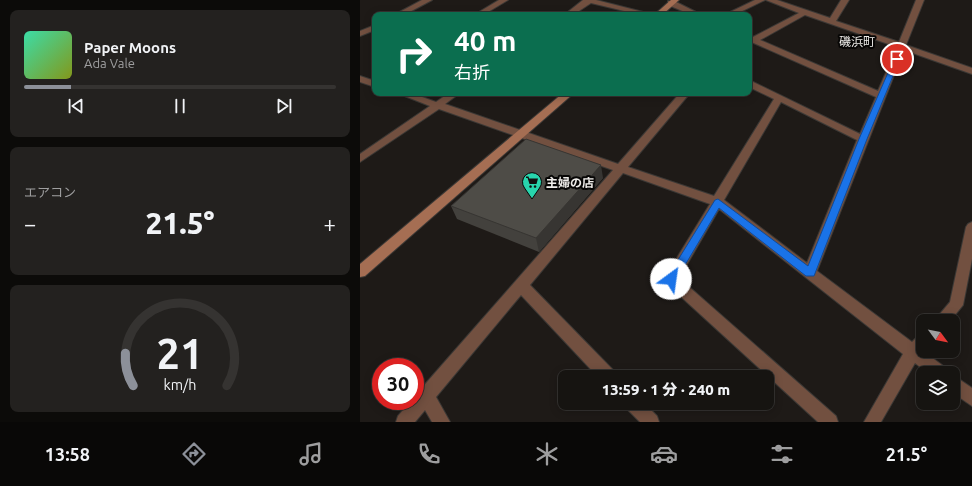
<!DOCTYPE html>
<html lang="ja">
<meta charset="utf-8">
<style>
body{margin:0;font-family:Ubuntu,"Noto Sans JP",sans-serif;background:#23211f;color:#f1f3f6;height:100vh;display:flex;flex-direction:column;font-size:15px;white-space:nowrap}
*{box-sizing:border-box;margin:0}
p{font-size:13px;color:#9e9e9f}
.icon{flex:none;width:22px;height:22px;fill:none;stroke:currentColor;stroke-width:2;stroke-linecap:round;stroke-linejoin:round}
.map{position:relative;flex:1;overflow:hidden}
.panel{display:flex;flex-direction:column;gap:10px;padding:10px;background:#0c0b09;width:360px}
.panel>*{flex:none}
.hud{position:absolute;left:12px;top:12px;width:380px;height:84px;border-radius:8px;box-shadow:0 2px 10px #0003,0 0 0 1px #353331;background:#0b6e4f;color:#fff;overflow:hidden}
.needle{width:26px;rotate:122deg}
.controls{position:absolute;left:556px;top:314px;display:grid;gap:8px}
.controls a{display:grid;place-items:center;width:44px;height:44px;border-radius:8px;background:#161411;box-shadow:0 2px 10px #0003,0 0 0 1px #353331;font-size:20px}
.speed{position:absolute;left:12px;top:358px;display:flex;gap:8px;font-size:20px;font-weight:700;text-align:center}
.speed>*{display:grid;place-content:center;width:52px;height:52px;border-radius:50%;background:#161411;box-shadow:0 2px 10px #0003,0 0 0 1px #353331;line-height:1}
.speed .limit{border:6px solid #d22;background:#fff;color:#111}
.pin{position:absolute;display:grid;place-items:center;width:34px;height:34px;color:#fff;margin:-17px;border:2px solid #fff;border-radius:50%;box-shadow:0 1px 4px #0007}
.me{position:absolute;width:44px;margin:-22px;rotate:31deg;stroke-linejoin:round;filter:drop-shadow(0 0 3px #0008)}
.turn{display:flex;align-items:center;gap:14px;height:84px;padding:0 16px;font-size:18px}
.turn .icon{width:52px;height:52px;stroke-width:2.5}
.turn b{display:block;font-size:28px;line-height:34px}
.big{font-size:30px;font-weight:800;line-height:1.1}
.panel .widget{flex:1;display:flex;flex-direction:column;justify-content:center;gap:6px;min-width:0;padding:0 14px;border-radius:8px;background:#23211f}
.panel .dial{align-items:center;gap:0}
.dial svg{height:104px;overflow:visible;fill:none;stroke:#353331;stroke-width:7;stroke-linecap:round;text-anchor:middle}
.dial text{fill:#f1f3f6;stroke:none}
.song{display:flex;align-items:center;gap:12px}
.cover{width:48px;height:48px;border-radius:6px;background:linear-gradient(135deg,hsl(160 70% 55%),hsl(70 70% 35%))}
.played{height:4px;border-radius:2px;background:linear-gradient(90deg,#8c9099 15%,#353331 15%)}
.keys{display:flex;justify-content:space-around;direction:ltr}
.heat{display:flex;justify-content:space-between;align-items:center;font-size:22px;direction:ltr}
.trip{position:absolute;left:198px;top:370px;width:216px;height:40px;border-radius:8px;background:#161411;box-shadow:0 2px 10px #0003,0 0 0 1px #353331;font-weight:800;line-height:40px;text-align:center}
.menu{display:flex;height:64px;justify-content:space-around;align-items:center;background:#090807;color:#9e9e9f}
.menu .icon{width:28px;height:28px}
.menu .current{color:#8c9099}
.menu b{font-size:18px;color:#f1f3f6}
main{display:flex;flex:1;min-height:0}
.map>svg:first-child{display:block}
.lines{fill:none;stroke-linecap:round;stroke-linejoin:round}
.street-casing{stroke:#3b3835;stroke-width:2}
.secondary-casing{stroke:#3b3835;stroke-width:2}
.street{fill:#725040;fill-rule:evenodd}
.secondary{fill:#a56e53;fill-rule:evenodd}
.wall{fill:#43413d}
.shaded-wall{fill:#373532}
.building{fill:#4e4c47;stroke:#373532}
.route{fill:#1a73e8;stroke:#114b97}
.labels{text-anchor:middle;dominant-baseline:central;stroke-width:4;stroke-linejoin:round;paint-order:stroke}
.far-quarter-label{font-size:12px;fill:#efedea;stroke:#070605}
.poi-label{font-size:12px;font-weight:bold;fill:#efedea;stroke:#070605;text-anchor:start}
</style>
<main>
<section class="panel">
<div class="widget">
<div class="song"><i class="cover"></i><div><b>Paper Moons</b><p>Ada Vale</p></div></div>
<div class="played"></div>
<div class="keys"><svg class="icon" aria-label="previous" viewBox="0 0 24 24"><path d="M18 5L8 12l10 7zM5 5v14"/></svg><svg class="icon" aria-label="pause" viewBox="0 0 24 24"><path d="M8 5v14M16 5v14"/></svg><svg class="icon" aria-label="next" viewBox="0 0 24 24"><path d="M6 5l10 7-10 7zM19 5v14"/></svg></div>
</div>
<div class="widget"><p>エアコン</p>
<div class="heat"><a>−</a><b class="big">21.5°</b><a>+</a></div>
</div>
<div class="widget dial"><svg viewBox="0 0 100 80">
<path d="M14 69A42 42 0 1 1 86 69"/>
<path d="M14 69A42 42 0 0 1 8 44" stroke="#8c9099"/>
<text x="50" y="56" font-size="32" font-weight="700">21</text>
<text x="50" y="72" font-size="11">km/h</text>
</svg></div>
</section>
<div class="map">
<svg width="612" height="422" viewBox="0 0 612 422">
<rect width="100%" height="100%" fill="#1e1a17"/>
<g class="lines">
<defs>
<g id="street">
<path d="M62 0H72L44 15H34Z"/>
<path d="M139 0H148L123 15H114Z"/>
<path d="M223 0H236L295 15H281L231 3 213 15H204Z"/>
<path d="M395 0H405L374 15H364Z"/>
<path d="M406 0H417L470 18 481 0H489L476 21 539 42 556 0H564L546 45 612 68V74L544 50 457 271 552 342 558 336 563 334V351L586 368 588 373H568L555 363 521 422H504L543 354 359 209 319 278 476 416 478 422H458L306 283 304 279 350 204 263 173 170 285 255 372 257 377H238L161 295 76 397 90 422H72L65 410 55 422H36L38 416 51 401H55V397L60 390 253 170 79 109 0 162V154L70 106 37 93H51L76 102 89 93H100L85 104 258 164 320 93H330L268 167 354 196 414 99 389 87V80L500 134 516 97 389 41V36L393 37 439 13ZM445 15 537 47 518 91 400 40ZM421 102 497 140 447 263 364 200Z"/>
<path d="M308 1H314L342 15H332L308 5Z"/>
<path d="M15 25V30L0 36V31Z"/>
<path d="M0 76 15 81V87L0 82Z"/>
<path d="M612 222V259L603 305 590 321H574L590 302 606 227 608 224Z"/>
<path d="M593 375 612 388V406L593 393Z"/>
<path d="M265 403H284L297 416 299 422H280L267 409Z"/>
</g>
<g id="secondary">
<path d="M311 0H319L302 15H294Z"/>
<path d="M203 93H214L5 276 0 277V264Z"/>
</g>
</defs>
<use href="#street" class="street-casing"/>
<use href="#secondary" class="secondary-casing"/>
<use href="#street" class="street"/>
<use href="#secondary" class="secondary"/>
</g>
<path class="wall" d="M243 178 179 252 97 219 91 206Z"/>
<path class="shaded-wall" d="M241 165 243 178 179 252 176 238Z"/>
<path class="building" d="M166 139 241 165 176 238 91 206Z"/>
<path class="route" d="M537 57 540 59 507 139 454 276H446L359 208 315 282H308L306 279 308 276 355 200 358 199 448 266 499 139 534 59Z"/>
<defs>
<symbol id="supermarket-pin" viewBox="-11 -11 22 30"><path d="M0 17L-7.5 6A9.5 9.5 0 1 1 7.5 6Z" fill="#28d5ad" stroke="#070605"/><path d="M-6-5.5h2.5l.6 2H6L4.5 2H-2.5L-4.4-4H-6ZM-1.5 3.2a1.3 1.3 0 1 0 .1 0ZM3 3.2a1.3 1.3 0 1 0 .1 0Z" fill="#111"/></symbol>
</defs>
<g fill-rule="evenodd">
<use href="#supermarket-pin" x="161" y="171" width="22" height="30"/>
</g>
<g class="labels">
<g class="far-quarter-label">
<text x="497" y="41">磯浜町</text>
</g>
<g class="poi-label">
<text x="186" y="182">主婦の店</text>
</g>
</g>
</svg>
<div class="controls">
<a><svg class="needle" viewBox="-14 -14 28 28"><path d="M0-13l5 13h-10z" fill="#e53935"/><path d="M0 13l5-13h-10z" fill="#9e9e9f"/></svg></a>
<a><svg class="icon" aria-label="layers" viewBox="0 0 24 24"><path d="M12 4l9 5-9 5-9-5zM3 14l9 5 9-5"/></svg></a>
</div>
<div class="speed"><div class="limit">30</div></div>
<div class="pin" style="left:537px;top:59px;background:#d93025"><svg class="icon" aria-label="arrive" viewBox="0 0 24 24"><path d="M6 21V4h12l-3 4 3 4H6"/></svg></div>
<svg class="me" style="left:311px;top:279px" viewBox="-20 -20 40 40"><circle r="19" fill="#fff"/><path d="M0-13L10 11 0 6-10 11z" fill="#1a73e8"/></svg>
<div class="trip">13:59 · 1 分 · 240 m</div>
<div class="hud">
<div class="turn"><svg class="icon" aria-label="right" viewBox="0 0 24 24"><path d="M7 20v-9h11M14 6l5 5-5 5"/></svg><div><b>40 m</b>右折</div></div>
</div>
</div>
</main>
<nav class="menu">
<b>13:58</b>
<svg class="icon current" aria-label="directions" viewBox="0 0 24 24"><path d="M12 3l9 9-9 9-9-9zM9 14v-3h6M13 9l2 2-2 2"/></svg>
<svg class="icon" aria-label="music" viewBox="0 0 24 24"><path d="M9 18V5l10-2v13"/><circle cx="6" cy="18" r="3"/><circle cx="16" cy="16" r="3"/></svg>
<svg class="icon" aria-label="phone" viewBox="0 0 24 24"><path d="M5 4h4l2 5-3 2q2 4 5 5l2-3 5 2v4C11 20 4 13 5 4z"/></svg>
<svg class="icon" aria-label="climate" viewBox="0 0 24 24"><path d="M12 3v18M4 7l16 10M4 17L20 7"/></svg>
<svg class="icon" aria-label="car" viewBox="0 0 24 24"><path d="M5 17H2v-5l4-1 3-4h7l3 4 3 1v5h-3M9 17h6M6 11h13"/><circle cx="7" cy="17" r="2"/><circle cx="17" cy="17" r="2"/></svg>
<svg class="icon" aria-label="filters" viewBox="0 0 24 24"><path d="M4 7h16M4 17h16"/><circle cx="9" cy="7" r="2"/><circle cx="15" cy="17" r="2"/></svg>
<b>21.5°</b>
</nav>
